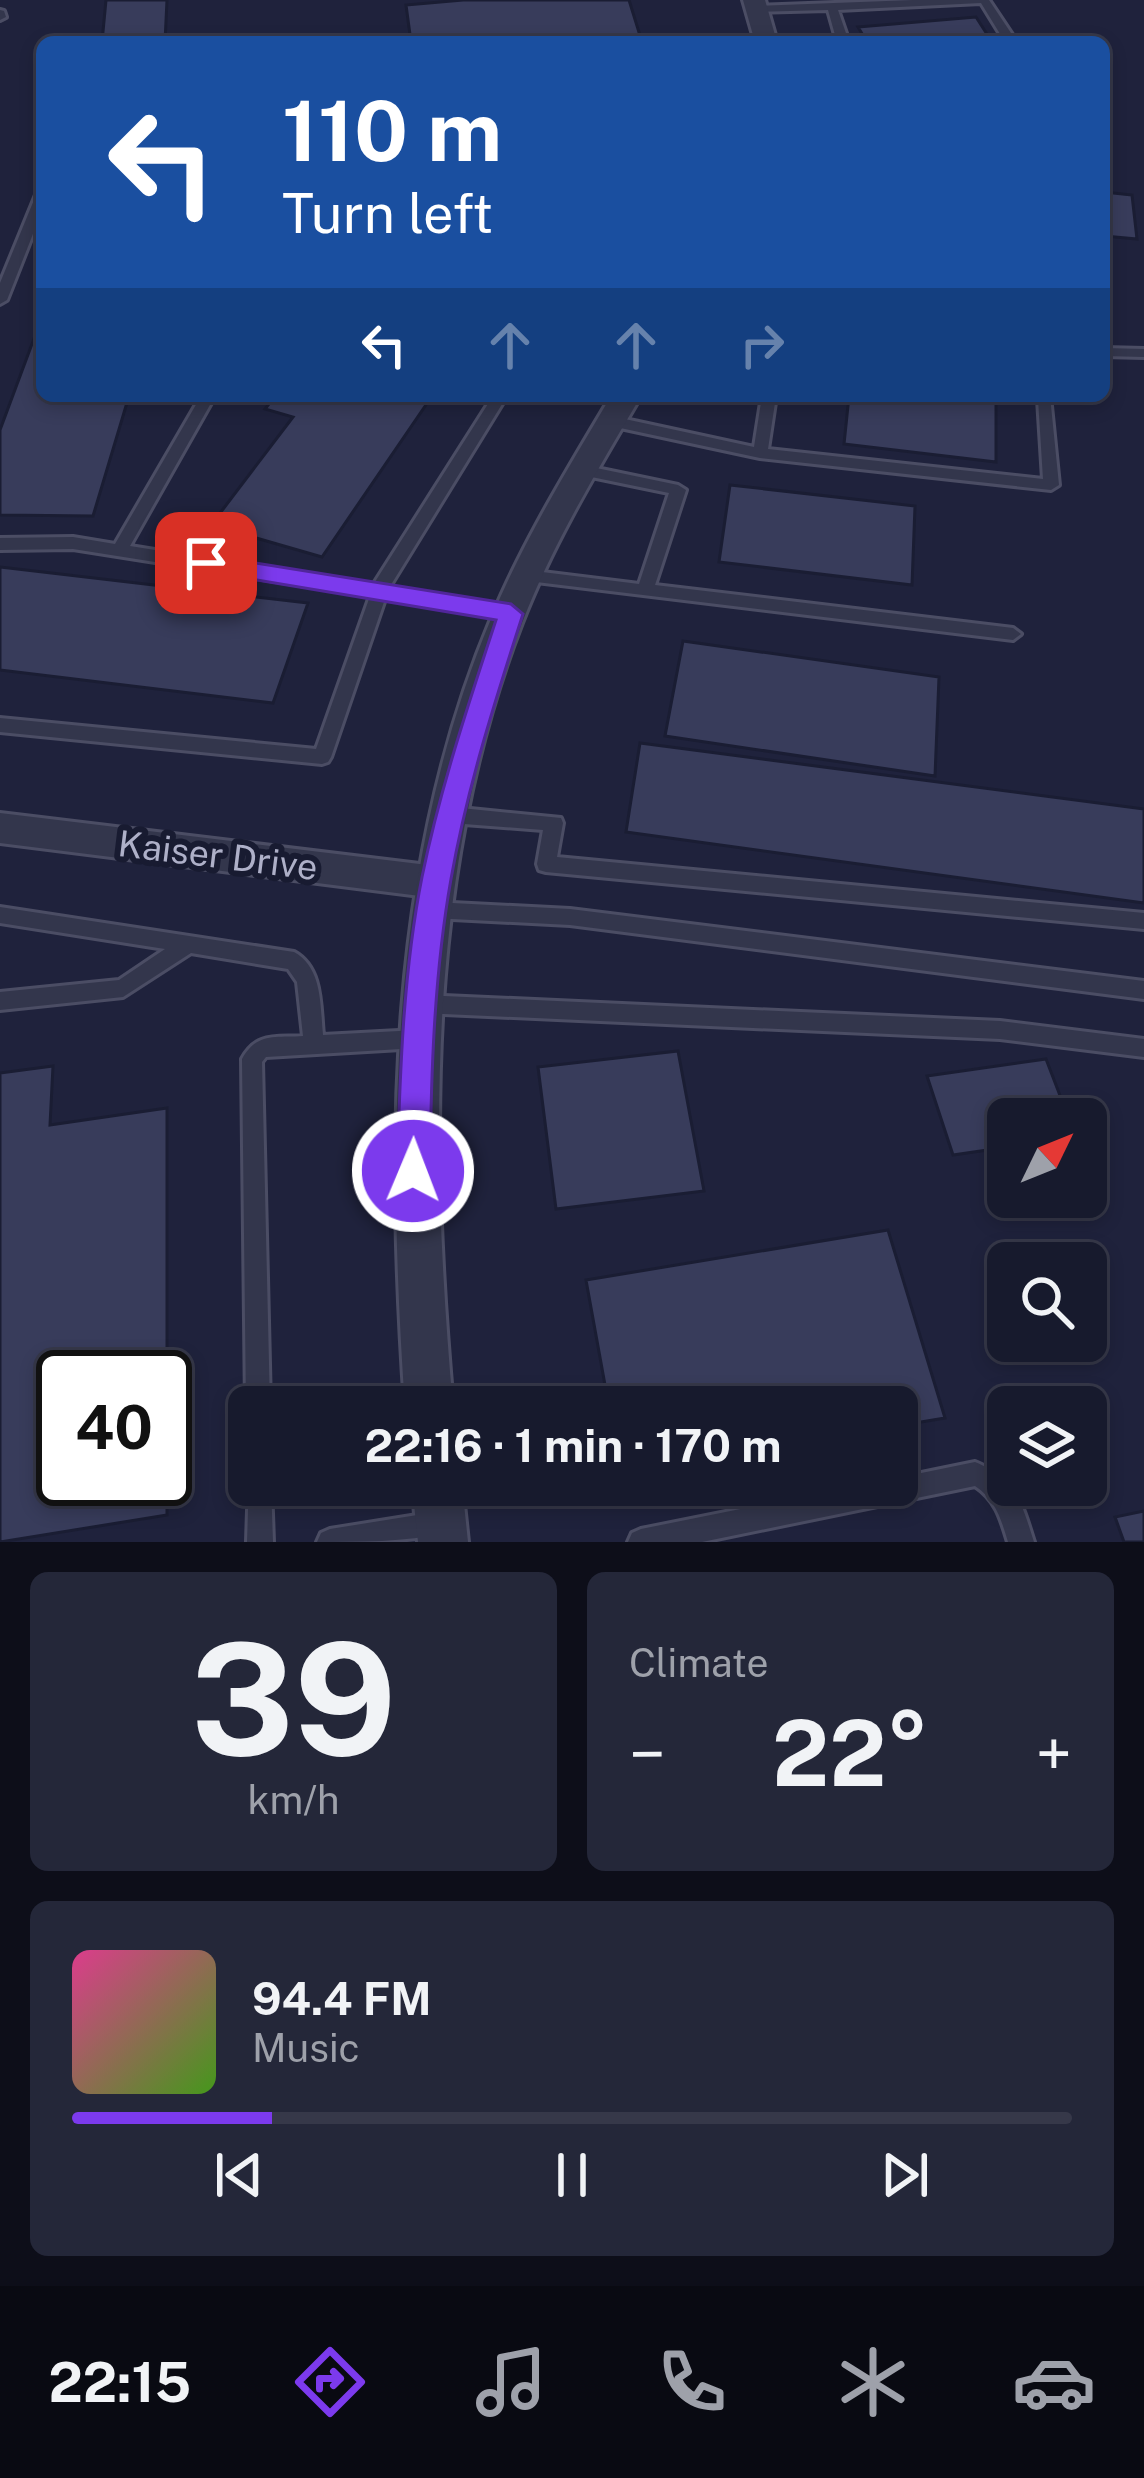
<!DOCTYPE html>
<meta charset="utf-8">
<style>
body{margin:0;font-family:"Public Sans",sans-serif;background:#242739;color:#f1f3f6;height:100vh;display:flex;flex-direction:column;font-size:45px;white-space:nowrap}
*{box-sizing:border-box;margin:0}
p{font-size:39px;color:#9ea1aa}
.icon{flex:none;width:66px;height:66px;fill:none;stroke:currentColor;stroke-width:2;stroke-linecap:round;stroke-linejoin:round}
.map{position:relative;height:1542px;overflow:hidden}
.drawer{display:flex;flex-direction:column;gap:30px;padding:30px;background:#0d0e19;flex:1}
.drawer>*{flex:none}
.guide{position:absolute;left:36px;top:36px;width:1074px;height:366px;border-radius:18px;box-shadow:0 6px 18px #0003,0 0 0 3px #363849;background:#1a4fa0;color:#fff;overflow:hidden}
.needle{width:78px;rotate:47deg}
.buttons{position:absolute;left:987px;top:1098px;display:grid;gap:24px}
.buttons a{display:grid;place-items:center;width:120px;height:120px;border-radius:18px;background:#171a2d;box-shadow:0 6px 18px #0003,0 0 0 3px #363849;font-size:60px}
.speed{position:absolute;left:36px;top:1350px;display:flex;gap:24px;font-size:60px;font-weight:700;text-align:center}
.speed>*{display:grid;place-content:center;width:156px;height:156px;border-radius:50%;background:#171a2d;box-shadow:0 6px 18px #0003,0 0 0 3px #363849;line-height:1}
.speed .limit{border:6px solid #111;border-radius:18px;background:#fff;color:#111}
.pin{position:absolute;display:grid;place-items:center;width:102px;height:102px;color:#fff;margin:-51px;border-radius:24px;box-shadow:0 6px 18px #0006}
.me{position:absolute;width:132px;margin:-66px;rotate:1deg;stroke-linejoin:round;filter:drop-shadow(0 0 9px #0008)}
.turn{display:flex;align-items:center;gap:42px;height:252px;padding:0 48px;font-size:54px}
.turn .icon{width:156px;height:156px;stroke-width:2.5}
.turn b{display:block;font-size:84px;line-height:102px}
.lanes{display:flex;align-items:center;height:114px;padding:0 48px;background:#0003;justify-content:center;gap:60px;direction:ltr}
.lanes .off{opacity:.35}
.big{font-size:90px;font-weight:700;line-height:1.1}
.drawer .tile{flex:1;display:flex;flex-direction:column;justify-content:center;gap:18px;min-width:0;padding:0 42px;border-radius:18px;background:#242739}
.drawer .dial{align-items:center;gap:0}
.dial b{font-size:156px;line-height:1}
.song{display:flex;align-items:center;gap:36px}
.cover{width:144px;height:144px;border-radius:18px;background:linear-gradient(135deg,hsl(330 70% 55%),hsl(100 70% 35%))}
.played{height:12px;border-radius:6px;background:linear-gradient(90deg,#7c3aed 20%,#363849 20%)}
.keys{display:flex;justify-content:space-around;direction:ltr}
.heat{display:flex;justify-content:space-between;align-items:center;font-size:66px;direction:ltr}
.drawer .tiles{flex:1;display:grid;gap:30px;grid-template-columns:1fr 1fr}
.tile:last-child{grid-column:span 2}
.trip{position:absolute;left:228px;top:1386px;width:690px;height:120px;border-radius:18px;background:#171a2d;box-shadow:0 6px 18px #0003,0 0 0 3px #363849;font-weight:700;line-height:120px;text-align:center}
.tabs{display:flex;height:192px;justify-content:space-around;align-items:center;background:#090a12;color:#9ea1aa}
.tabs .icon{width:84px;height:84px}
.tabs .selected{color:#7c3aed}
.tabs b{font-size:54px;color:#f1f3f6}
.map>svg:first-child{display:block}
.building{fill:#383c5b;stroke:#1a1d33;stroke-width:3;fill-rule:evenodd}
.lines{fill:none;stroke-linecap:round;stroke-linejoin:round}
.service-casing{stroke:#4b4d64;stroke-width:6}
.minor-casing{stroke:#4b4d64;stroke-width:6}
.tertiary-casing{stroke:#4b4d64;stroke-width:6}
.service{fill:#33364c;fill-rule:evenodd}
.minor{fill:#33364c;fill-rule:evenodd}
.tertiary{fill:#33364c;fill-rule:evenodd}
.route{fill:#7c3aed;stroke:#51269a;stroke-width:3}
.labels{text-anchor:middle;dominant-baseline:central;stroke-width:12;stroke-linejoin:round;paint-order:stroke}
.street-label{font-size:36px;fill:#aeb0c8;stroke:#181b31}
</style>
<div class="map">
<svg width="1144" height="1542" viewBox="0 0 1144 1542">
<rect width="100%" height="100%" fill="#1f223c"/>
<g class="building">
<path d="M106 0H167L165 42H102Z"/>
<path d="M629 0 642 42H411L406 5 463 0Z"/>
<path d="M976 17 992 42H867L858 27Z"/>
<path d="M1104 192 1132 195 1137 239 1104 236Z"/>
<path d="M42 317V396H129L93 516 0 515V430Z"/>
<path d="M275 396H432L322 557 211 525 293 417 265 409Z"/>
<path d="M849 396H996V462L844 444Z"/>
<path d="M730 485 915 506 912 585 719 562Z"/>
<path d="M0 567 308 603 273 703 0 670Z"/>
<path d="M683 641 939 677 935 776 665 736Z"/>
<path d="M640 743 1144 809V903L626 832Z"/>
<path d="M678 1051 704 1191 556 1209 538 1067Z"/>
<path d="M1046 1059 1069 1119H1008V1147L953 1155 927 1076Z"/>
<path d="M53 1066 50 1125 167 1108V1515L0 1542V1073ZM63 1377H165V1479H63Z"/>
<path d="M888 1230 945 1418 897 1426V1407H609L586 1280Z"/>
<path d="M1144 1511V1542H1124L1115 1517Z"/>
</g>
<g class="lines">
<defs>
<g id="service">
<path d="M913 0H989L1017 42H1005L981 3 838 10 849 42H837L828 10 757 12 752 9 757 6Z"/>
<path d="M0 10 4 11 6 17 0 20Z"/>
<path d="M42 191V211L7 300 0 304V283L36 195Z"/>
<path d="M1104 348 1144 349V357L1104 356Z"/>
<path d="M201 396H215L130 546 373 585 493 396H507L389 588 511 607 517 609 519 613 517 617 511 619 385 599 331 757 328 762 322 764 0 732V718L316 749 370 596 73 549 0 550V538L73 537 115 544Z"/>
<path d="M762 396H776L768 449 1043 479 1038 399 1040 396H1050L1059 485 1051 490 760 458 611 426 604 421 611 416 754 447Z"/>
<path d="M582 465 678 485 686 490 655 585 1013 628 1021 634 1013 640 520 580 518 576 520 572 526 570 639 584 669 493 577 474V466Z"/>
<path d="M451 807 561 818 563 823 557 857 1144 913V929L546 872 539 870 537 864 543 830 451 823 444 820 442 815 444 810Z"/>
<path d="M433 902 570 909 1144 981V999L570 925 433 918 426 916 423 910 426 904Z"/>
<path d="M0 907 294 952C323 968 320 1006 323 1035L418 1030 425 1032 428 1039 425 1046 418 1048 266 1057 262 1062 270 1407H249V1414L246 1407 242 1059C257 1032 275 1038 303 1036L297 982 288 969 191 953 123 997 0 1010V992L119 980 165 949 0 923Z"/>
<path d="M422 995 1000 1021 1144 1039V1057L1000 1039 422 1013 415 1010 412 1004 415 998Z"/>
<path d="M975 1462C1016 1479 1021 1501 1034 1542H1008C1001 1519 996 1500 975 1486L702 1542H628L632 1533 641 1529 860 1485H897V1478Z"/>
<path d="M249 1479V1485H271L273 1542H247Z"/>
<path d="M436 1512 445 1515 448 1524 445 1533C406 1542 358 1542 317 1542L321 1533 330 1529Z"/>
</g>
<path id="minor" d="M0 813 436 866 449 871 455 882 449 893 436 898 0 843Z"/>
<g id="tertiary">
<path d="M743 0H765L777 42H755Z"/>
<path d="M611 396H641C598 469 553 543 522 623 425 871 430 1145 453 1407H405C387 1144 387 867 491 619 523 541 568 469 611 396Z"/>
<path d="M412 1485H462L468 1542H418Z"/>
</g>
</defs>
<use href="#service" class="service-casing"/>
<use href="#minor" class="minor-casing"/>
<use href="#tertiary" class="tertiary-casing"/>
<use href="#service" class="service"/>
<use href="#minor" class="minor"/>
<use href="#tertiary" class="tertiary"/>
</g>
<path class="route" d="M206 555 511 604 523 614C495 701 467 788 451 879 434 975 431 1074 430 1171L425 1182 413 1187 401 1182 397 1171C400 1074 403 973 422 877 440 789 468 705 496 620L198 570 194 563Z"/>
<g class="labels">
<g class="street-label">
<text transform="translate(218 855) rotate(7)">Kaiser Drive</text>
</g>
</g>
</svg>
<div class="buttons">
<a><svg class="needle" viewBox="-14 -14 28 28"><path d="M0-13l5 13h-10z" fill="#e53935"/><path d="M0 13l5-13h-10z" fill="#9ea1aa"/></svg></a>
<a><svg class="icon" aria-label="search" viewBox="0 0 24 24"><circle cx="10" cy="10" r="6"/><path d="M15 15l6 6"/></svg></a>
<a><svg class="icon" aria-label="layers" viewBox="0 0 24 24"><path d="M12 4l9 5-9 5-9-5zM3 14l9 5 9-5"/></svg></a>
</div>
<div class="speed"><div class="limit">40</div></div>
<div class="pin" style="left:206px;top:563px;background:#d93025"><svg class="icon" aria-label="arrive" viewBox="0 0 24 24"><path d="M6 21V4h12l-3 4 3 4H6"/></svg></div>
<svg class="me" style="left:413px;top:1171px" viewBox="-20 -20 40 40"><circle r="17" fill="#7c3aed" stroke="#fff" stroke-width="3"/><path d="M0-11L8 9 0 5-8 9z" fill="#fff"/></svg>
<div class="trip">22:16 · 1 min · 170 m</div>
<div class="guide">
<div class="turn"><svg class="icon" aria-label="left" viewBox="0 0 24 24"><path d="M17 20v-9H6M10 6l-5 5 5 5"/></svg><div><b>110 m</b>Turn left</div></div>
<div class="lanes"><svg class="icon" aria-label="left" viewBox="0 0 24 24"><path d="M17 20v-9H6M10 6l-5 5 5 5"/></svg><svg class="icon off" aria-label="ahead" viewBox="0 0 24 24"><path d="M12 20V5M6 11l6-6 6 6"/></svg><svg class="icon off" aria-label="ahead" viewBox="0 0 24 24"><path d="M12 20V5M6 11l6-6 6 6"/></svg><svg class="icon off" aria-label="right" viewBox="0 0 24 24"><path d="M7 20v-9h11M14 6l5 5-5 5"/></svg></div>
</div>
</div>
<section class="drawer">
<div class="tiles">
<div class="tile dial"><b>39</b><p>km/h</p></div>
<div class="tile"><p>Climate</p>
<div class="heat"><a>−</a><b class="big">22°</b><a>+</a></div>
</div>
<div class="tile">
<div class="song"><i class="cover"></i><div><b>94.4 FM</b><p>Music</p></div></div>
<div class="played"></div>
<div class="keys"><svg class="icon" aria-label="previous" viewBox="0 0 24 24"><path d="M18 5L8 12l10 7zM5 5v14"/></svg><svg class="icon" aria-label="pause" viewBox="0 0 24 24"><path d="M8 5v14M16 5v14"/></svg><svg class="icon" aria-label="next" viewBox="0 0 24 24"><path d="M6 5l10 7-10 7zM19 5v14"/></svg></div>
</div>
</div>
</section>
<nav class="tabs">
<b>22:15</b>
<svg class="icon selected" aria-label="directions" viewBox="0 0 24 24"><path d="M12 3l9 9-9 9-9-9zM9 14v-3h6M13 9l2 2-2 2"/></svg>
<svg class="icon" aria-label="music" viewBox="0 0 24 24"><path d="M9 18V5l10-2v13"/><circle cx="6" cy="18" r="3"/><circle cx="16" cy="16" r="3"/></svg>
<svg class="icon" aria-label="phone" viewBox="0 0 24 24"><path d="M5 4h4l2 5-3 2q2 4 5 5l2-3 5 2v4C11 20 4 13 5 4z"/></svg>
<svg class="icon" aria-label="climate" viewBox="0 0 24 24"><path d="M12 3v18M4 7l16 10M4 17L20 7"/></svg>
<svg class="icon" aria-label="car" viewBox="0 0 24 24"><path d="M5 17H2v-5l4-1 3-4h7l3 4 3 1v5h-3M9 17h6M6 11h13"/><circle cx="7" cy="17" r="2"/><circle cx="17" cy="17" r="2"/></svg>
</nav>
